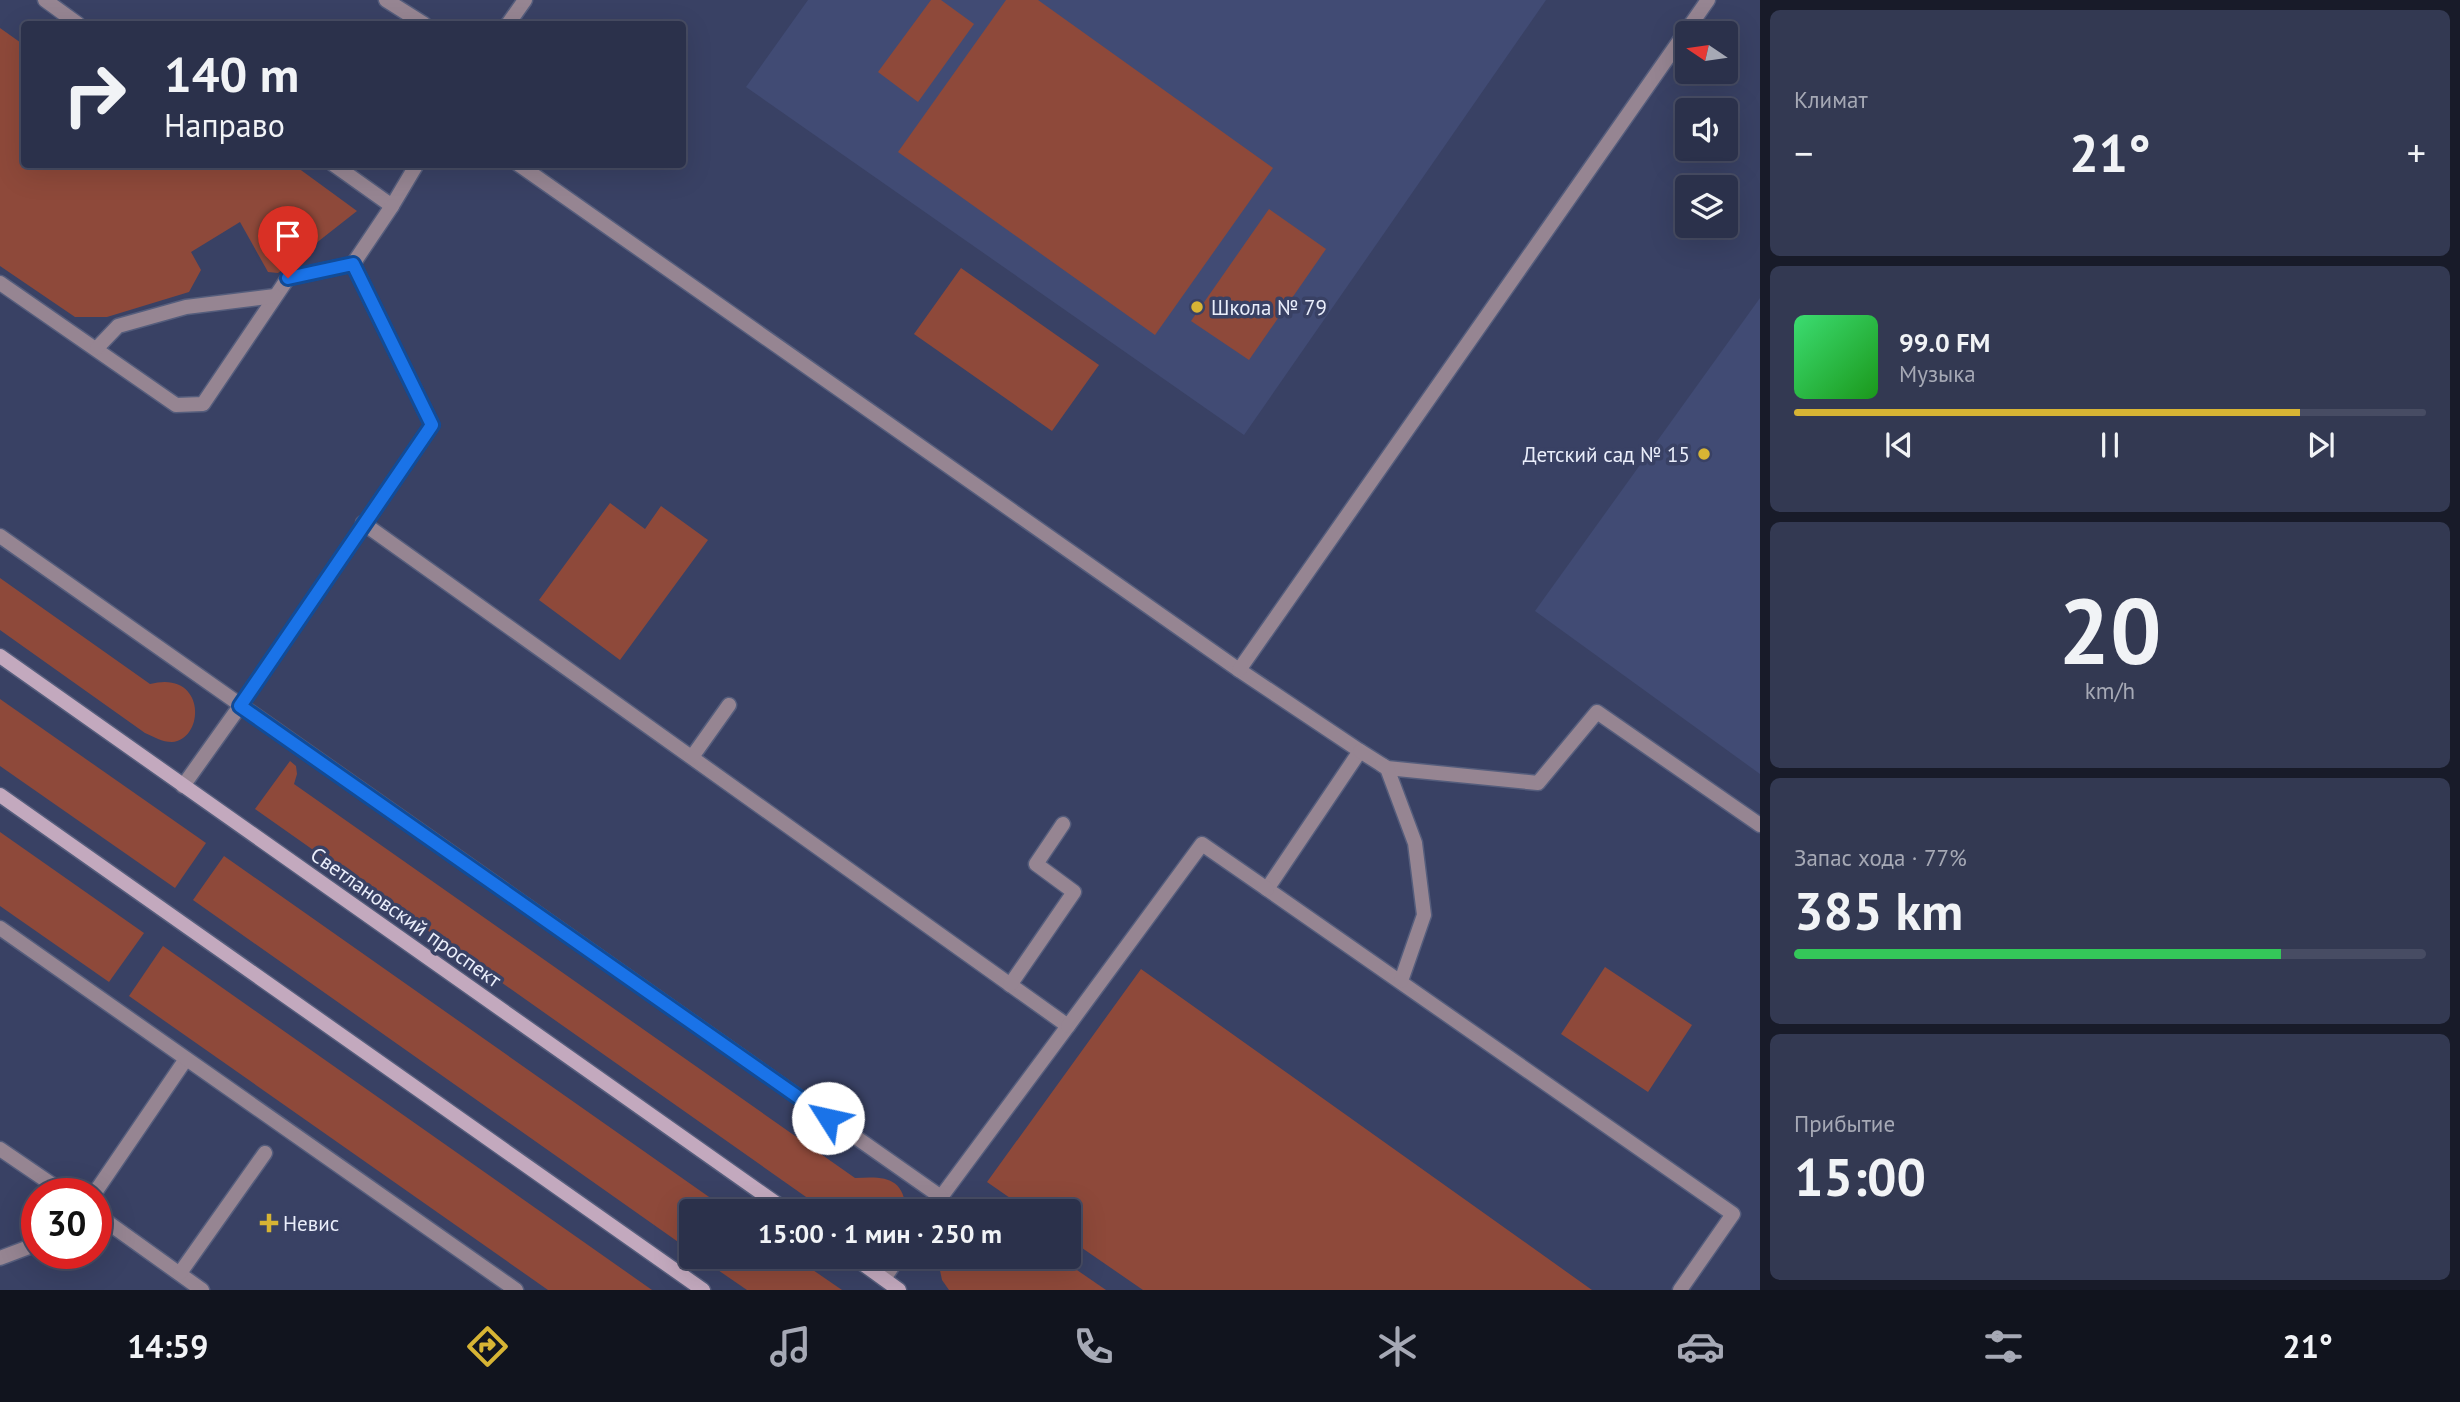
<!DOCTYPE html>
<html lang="ru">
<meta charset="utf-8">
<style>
body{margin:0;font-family:"PT Sans",sans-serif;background:#333952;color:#f1f3f6;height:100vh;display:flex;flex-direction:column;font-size:26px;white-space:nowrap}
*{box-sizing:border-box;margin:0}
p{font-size:23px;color:#a6a9b5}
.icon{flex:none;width:38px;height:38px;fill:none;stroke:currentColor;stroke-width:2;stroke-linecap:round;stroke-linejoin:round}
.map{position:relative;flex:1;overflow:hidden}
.panel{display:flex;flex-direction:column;gap:10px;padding:10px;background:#181b29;width:700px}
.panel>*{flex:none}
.banner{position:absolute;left:21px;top:21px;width:665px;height:147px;border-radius:7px;box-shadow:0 7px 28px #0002,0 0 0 2px #474c63;background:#2b314b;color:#f1f3f6;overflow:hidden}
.needle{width:46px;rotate:283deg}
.buttons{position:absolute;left:1675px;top:21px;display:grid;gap:14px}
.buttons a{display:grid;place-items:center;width:63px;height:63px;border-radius:7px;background:#2b314b;box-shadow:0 7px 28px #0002,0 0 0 2px #474c63;font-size:35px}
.speed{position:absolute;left:21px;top:1178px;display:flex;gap:14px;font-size:35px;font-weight:700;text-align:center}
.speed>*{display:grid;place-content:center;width:91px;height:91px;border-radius:50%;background:#2b314b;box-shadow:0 7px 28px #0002,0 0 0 2px #474c63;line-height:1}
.speed .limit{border:10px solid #d22;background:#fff;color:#111}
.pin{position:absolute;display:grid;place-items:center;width:60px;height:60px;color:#fff;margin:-72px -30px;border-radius:50% 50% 50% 0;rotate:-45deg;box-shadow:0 0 7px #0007}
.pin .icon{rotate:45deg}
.me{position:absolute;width:77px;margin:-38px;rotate:305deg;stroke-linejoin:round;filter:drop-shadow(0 0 5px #0008)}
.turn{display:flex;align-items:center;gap:24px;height:147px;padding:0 28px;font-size:32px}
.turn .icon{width:91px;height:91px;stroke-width:2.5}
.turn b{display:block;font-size:49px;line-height:60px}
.big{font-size:52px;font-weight:700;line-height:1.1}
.panel .card{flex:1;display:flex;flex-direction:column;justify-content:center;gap:10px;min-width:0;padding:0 24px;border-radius:10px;background:#333952}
.panel .dial{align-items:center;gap:0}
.dial b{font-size:91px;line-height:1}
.song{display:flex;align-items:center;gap:21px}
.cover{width:84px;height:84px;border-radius:10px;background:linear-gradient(135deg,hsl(140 70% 55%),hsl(120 70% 35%))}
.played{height:7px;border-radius:4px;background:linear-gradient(90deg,#d7b434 80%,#474c63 80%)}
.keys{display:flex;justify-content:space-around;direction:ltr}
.heat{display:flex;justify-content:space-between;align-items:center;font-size:38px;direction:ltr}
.charge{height:10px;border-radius:5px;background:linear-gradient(90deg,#34c759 77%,#474c63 0)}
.trip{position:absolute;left:679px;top:1199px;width:402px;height:70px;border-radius:7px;background:#2b314b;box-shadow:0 7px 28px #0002,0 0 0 2px #474c63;font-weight:700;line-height:70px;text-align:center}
.menu{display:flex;height:112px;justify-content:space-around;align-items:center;background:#11141e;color:#a6a9b5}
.menu .icon{width:49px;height:49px}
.menu .active{color:#d7b434}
.menu b{font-size:32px;color:#f1f3f6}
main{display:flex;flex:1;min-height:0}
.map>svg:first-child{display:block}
.built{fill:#414b74}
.green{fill:#8e493a}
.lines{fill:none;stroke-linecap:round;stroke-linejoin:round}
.service-casing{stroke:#555d7c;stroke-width:17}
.minor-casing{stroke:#555d7c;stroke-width:17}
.secondary-casing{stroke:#555d7c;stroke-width:17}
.service{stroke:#968592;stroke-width:14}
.minor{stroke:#968592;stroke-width:14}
.secondary{stroke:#c3a9be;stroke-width:14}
.route-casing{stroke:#114b97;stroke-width:18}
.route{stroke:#1a73e8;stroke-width:12}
.poi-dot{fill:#d7b434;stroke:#394164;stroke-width:2.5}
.labels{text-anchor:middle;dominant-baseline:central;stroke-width:7;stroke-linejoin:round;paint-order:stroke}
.poi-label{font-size:21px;fill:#eaeefb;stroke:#394164;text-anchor:start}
.street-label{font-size:21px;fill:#eaeefb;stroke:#394164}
</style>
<main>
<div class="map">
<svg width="1760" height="1290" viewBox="0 0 1760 1290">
<rect width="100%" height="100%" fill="#394164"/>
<g class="built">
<path d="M808 0H1546L1244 435 746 87Z"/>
<path d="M1760 298V774L1535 611Z"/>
</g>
<g class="green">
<path d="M931 0H941L974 24 918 102 878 72Z"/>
<path d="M1006 0H1038L1273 168 1155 335 898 152Z"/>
<path d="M0 28 24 45V164L294 165 357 211 278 273 268 272 240 222 191 252 201 270 189 292 107 317H75L0 266Z"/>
<path d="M1269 209 1326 249 1249 360 1191 321Z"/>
<path d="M961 268 1099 365 1052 431 914 334Z"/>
<path d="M610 503 645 529 661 506 708 540 620 660 539 600Z"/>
<path d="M0 578 150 684C206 669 206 739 172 742 162 742 154 737 145 733L0 630Z"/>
<path d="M0 699 206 843 175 888 0 766Z"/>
<path d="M290 761 296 766 297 774 294 784 855 1178C885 1176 904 1177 906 1211H826L255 809Z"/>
<path d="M0 832 144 933 109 982 0 906Z"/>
<path d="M224 856 729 1211H691V1251L193 900Z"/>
<path d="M163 946 652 1290H548L129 996Z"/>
<path d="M1605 967 1692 1025 1648 1092 1561 1034Z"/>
<path d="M1141 969 1592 1290H1143L1069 1239V1211H1029L987 1182Z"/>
<path d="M937 1256 1058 1257 1106 1290H949L942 1280Z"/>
<path d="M699 1257H794L842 1290H747Z"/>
</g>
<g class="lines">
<defs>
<g id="service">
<path d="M45 0 78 24"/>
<path d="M386 0 424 24"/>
<path d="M508 24 525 0"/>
<path d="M333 164 392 206 417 164"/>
<path d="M518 164 1239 670 1360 751 1267 889 1733 1214 1680 1290"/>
<path d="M0 283 176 405 203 404 288 278 353 264 392 206"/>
<path d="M97 348 118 326 186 307 275 296"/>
<path d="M363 523 1068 1026 941 1197"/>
<path d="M1239 670 1708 0"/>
<path d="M240 706 432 425 353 264"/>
<path d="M1360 751 1387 768 1538 783 1597 712 1760 825"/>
<path d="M692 757 729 705"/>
<path d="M1382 765 1387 768 1415 843 1424 915 1401 981"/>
<path d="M1010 985 1074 892 1036 864 1063 824"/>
<path d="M1068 1026 1202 844 1267 889"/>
<path d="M0 1149 66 1194"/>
<path d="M94 1194 186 1059"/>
<path d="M96 1214 202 1290"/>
<path d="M0 1258 37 1244"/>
<path d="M180 1273 265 1153"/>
</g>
<g id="minor">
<path d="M0 536 941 1197 931 1211"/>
<path d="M183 786 240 706"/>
<path d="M0 928 516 1290"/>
<path d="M884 1279 899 1256"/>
</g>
<g id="secondary">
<path d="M0 656 787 1211"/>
<path d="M0 795 703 1290"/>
<path d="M852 1256 899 1290"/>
</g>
</defs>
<use href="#service" class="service-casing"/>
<use href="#minor" class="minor-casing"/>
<use href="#secondary" class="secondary-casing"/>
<use href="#service" class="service"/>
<use href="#minor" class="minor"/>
<use href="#secondary" class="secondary"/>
</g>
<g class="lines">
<defs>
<path id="route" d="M288 278 353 264 432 425 240 706 828 1118"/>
</defs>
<use href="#route" class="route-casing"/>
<use href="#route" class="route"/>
</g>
<g class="poi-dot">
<circle cx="1197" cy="307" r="7"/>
<circle cx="1704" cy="454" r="7"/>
<path d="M265.5 1212.5h7v7h7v7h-7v7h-7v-7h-7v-7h7z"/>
</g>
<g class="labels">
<g class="poi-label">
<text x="1211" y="307">Школа № 79</text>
<text x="1690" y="454" text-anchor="end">Детский сад № 15</text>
<text x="283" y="1223">Невис</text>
</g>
<g class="street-label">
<text transform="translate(406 917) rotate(35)">Светлановский проспект</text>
</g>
</g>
</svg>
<div class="buttons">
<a><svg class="needle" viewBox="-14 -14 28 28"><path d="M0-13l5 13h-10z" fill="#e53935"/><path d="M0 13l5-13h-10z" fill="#a6a9b5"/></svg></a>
<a><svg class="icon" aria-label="sound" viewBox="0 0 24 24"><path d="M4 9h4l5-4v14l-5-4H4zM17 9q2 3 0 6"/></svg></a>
<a><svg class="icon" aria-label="layers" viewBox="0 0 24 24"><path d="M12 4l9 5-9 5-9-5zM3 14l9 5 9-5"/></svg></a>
</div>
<div class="speed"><div class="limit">30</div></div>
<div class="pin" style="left:288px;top:278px;background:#d93025"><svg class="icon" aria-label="arrive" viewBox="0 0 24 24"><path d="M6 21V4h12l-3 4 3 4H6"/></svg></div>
<svg class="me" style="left:828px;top:1118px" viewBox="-20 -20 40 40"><circle r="19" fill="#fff"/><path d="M0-13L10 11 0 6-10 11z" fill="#1a73e8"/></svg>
<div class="trip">15:00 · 1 мин · 250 m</div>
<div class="banner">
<div class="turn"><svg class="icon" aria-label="right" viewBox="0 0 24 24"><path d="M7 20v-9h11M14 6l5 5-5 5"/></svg><div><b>140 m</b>Направо</div></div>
</div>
</div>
<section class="panel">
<div class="card"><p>Климат</p>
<div class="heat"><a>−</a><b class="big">21°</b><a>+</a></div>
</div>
<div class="card">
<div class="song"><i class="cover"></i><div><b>99.0 FM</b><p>Музыка</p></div></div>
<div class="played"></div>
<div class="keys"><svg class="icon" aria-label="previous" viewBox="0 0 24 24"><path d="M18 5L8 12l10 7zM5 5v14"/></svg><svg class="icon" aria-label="pause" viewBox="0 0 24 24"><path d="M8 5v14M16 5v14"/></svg><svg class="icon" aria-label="next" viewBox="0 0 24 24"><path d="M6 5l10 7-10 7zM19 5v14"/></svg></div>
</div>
<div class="card dial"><b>20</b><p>km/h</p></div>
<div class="card"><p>Запас хода · 77%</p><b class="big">385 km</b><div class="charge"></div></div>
<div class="card"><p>Прибытие</p><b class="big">15:00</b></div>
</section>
</main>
<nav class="menu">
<b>14:59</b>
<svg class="icon active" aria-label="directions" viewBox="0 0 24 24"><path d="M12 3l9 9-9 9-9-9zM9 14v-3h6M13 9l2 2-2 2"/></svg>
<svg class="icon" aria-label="music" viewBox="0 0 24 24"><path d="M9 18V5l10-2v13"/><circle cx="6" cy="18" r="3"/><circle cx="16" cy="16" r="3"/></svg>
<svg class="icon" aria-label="phone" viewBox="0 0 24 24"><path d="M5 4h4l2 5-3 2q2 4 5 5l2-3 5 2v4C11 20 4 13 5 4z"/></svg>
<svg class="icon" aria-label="climate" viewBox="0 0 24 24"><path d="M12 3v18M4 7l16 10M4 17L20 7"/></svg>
<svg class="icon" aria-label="car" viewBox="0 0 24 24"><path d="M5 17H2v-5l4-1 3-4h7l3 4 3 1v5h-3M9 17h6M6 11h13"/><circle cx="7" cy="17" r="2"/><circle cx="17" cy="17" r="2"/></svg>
<svg class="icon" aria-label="filters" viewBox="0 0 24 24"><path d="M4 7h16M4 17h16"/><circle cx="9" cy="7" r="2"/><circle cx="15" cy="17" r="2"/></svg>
<b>21°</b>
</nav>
